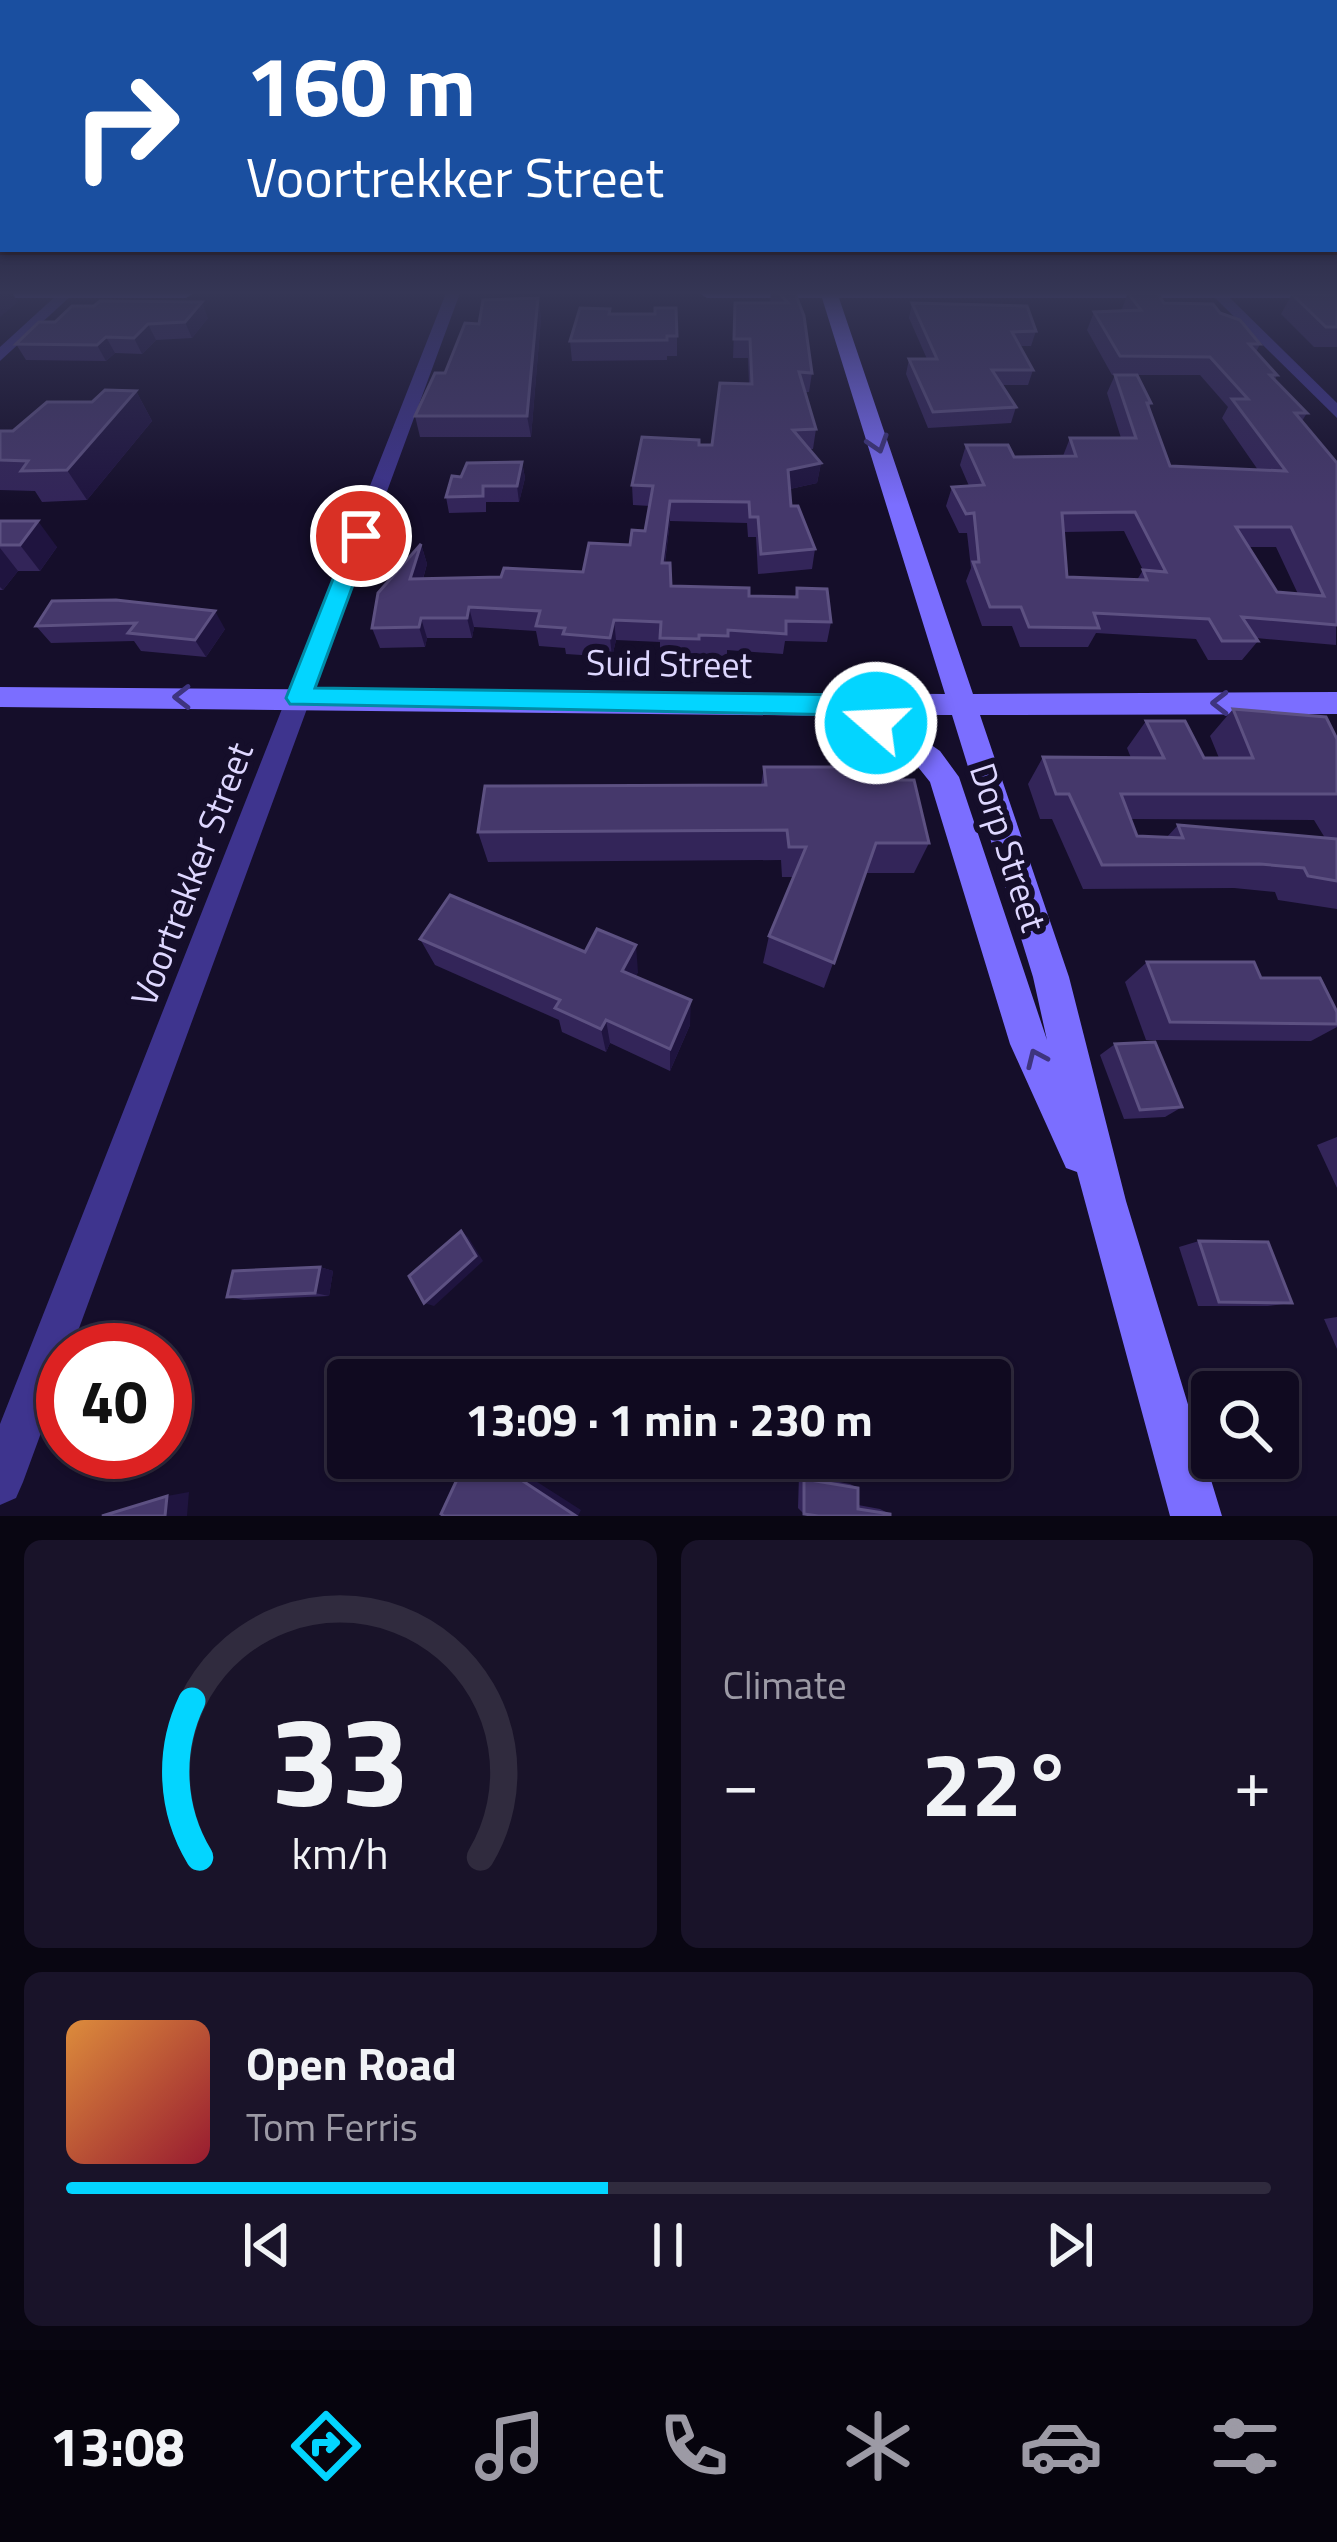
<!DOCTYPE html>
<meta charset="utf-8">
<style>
body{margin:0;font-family:"Titillium Web",sans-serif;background:#191329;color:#f1f3f6;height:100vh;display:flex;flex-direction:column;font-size:45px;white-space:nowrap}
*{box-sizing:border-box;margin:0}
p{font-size:39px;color:#9c9aa5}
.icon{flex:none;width:66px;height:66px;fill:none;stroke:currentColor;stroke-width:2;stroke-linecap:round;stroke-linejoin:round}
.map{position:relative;height:1516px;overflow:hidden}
.side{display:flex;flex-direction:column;gap:24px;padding:24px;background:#090612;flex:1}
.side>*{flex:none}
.top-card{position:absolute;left:0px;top:0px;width:1338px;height:252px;box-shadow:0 3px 9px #0004,0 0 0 3px #302b3e;background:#1a4fa0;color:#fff;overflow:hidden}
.controls{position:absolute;left:1191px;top:1371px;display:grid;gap:24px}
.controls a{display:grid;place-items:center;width:108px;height:108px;border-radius:12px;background:#100a20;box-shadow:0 3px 9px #0004,0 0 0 3px #302b3e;font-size:60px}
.speed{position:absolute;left:36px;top:1323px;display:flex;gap:24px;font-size:60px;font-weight:700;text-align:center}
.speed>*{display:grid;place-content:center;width:156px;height:156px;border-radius:50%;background:#100a20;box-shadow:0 3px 9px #0004,0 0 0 3px #302b3e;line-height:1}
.speed .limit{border:18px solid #d22;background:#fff;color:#111}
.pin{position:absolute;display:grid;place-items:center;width:102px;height:102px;color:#fff;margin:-51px;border:6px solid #fff;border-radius:50%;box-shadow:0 3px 12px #0007}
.me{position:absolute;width:132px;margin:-66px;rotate:289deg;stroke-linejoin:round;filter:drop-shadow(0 0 9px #0008)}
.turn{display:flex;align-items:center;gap:42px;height:252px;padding:0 48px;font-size:54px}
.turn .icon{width:156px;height:156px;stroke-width:2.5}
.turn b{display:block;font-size:84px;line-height:102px}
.big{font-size:90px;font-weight:700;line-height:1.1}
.side .tile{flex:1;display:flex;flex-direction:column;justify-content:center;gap:18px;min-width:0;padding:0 42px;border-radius:18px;background:#191329}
.side .dial{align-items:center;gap:0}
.dial svg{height:312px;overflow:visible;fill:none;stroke:#302b3e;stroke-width:7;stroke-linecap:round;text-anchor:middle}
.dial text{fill:#f1f3f6;stroke:none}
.song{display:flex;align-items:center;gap:36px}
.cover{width:144px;height:144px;border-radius:18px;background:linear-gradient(135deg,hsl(30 70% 55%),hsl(350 70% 35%))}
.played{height:12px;border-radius:6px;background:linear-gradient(90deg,#03d5ff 45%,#302b3e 45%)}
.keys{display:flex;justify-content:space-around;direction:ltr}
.heat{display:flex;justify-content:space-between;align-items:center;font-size:66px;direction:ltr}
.side .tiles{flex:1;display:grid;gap:24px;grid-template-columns:1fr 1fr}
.tile:last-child{grid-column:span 2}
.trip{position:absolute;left:327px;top:1359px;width:684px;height:120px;border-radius:12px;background:#100a20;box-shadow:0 3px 9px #0004,0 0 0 3px #302b3e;font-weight:700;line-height:120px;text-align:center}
.tab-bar{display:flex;height:192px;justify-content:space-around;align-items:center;background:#06040d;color:#9c9aa5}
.tab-bar .icon{width:84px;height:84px}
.tab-bar .selected{color:#03d5ff}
.tab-bar b{font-size:54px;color:#f1f3f6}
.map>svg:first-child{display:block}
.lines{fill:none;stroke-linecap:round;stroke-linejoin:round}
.street{fill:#3e348e;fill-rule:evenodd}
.secondary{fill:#7b6eff;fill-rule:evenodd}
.wall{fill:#332559;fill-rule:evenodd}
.shaded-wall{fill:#1f143f}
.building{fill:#45386b;stroke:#5d5182;stroke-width:3;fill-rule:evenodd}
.oneway{stroke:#3e347f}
.route{fill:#03d5ff;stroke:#028aa6;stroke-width:3}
.labels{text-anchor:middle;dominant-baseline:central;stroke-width:12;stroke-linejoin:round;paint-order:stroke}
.street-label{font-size:36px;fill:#ded7ff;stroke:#150e2a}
</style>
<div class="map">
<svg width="1337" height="1516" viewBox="0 0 1337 1516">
<rect width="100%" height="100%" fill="#150e2a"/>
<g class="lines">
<g class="street">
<path d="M59 293H74L0 361V347Z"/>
<path d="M446 293H460L71 1350H63V1373L23 1482 16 1498 0 1505V1424Z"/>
<path d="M1210 293H1225L1337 403V418Z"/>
</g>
<g class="secondary">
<path d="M0 293H194L186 298H0Z"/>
<path d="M699 293H1304L1296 298H839L973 694 1337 692V714L980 715 1069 977 1126 1201 1222 1516H1170L1077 1172 1066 1168 1010 1044 930 782 918 767 846 716 0 707V687L945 694 822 298H707ZM888 715H952L1033 977 1047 1040 959 777 940 751Z"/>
</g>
</g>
<g class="wall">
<path d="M771 293H795L812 373 809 392H805L816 429 813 449H809L821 463 817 483 790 489 791 506 815 549 812 569 758 574 756 537H748L747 523 670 521 665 563 671 586 749 596 795 597 797 588 831 622 827 642 785 641 783 654 727 650V656L698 655V659L660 658V642L616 640 612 657 566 654 565 648 539 646 536 631 474 627 472 638H427L425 647 380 648 372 628 421 544 427 564 423 579 501 577 583 572 630 545 645 531 650 506 633 505 632 485 699 445H712L749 384 748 358H733L735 303H770Z"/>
<path d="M1128 293 1164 303 1220 313 1260 344 1256 352 1277 375 1275 380 1307 413 1302 421 1337 463 1336 645 1256 638 1258 641 1242 660H1208L1196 639 1096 633 1088 647H1020L1012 626H982L966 581 971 568 967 533H959L946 506 952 487 969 486 960 465 966 445 1014 457 1063 456 1070 438H1121L1107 393 1115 375 1151 403 1149 408 1170 466 1258 470 1222 418 1228 407 1200 375H1112L1087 330 1094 312 1121 311ZM1124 531 1143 570 1137 580 1067 577 1064 532ZM1248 547H1276L1298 594 1277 592Z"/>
<path d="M1292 294 1337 295V347H1314L1281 314Z"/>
<path d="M538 298 541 318 531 437H420L415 416 479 324Z"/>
<path d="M912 303 1036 331 1031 346H1020L1033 370 1028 385H1002L1016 407 1011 423 928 428 906 374 909 359H927L909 318Z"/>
<path d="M611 314 677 336V356H667V360L572 361 570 341Z"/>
<path d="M208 318 192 338 156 340 142 354 115 353 106 361 26 360 16 344 39 322Z"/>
<path d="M136 391 152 421 87 500 42 502 35 491 0 490V431H13L92 402Z"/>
<path d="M522 462 525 478 519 502H486V512L449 513 446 497 461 477Z"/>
<path d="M0 521 57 547 40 571H18L3 590H0Z"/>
<path d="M52 601 225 629 206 657 141 651 134 641 51 643 36 626Z"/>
<path d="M1233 709 1337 739V909L1278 900 1275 892 1234 888 1083 889 1052 819H1040L1028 784 1043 757 1131 758 1127 748 1146 721 1204 758H1219L1210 736ZM1130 819 1314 820 1325 838 1178 825 1167 837 1137 836Z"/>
<path d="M764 767 888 780 929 843 914 873H866L824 988 763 963 769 936 794 877H782L781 860 488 862 478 832 761 785Z"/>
<path d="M420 939 585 952 638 972 635 977 690 1025 670 1071 610 1043 606 1052 562 1032 559 1020 435 965Z"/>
<path d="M1147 962 1261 978 1337 1012V1027L1311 1041 1146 1040 1125 982Z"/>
<path d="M1115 1044 1182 1107 1165 1117 1124 1119 1100 1055Z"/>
<path d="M1337 1137V1188L1317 1145Z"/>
<path d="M1199 1241 1292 1303 1268 1306H1198L1179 1247Z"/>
<path d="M320 1267 333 1271 329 1296 244 1300 227 1297Z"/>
<path d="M1337 1317V1349L1324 1319Z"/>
<path d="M799 1475 850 1484 858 1488V1505L880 1509 890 1514H804L798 1508Z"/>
</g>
<g class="shaded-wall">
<path d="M2 293H12L18 302 0 317V294Z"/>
<path d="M538 298 541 318 531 437 527 416Z"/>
<path d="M202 302 208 318 192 338 185 322Z"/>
<path d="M148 324 156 340 142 354 134 338Z"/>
<path d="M106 337 115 353 106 361 97 345Z"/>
<path d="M136 391 152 421 87 500 67 470Z"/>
<path d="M522 462 525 478 519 502 517 486Z"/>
<path d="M821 463 817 483 785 490 788 470Z"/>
<path d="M670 501V521L662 583V563Z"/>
<path d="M38 521 57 547 40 571 20 545Z"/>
<path d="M421 544 427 564 417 599 410 579Z"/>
<path d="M0 548 18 571 3 590 0 587Z"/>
<path d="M469 607 474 627 472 638 467 618Z"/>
<path d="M215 611 225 629 206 657 195 640Z"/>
<path d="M421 618 427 638 425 647 419 627Z"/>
<path d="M614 620 616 640 612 657 610 638Z"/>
<path d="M636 945 638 972 625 997 622 971Z"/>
<path d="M691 1000 690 1025 670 1071V1049Z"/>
<path d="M606 1020 610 1043 606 1052 601 1029Z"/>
<path d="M461 1231 468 1237 483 1261 434 1306 424 1303Z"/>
<path d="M320 1267 333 1271 329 1296 315 1293Z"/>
<path d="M488 1458H500L581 1510 578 1516Z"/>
<path d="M189 1492 187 1516H165L167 1496Z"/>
</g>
<g class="building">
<path d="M779 293H795L804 316 812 373 799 372 816 429 793 430 821 463 788 470 791 506H798L815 549 761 554 758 517H750L749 502 670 501 662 563H670L671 586 749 588V596L797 597V588L827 589 831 622 786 621V634L728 630V636L699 635V639L660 638 661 622 614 620 610 638 563 634 565 628 536 626 540 611 469 607 467 618H421L419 627 372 628 378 593 421 544 410 579 501 577 504 568 583 572 589 543 630 545 632 530 645 531 653 486 632 485 642 437 699 440V445H712L720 383 752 384 750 339H734L735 303H788Z"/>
<path d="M1128 293H1157L1164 303 1213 304 1220 313 1240 320 1260 344H1249L1277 375H1270L1307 413H1295L1337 463V625L1242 617 1258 641H1222L1209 619 1094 613 1099 628 1029 627 1021 607H990L973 562H979L974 513 966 514 952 487 984 485 966 445H1008L1014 457 1076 456 1070 438H1136L1115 375H1137L1151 403H1147L1170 466 1286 471 1232 399H1248L1210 357 1120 356 1094 312 1141 310ZM1135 512 1166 572 1143 570 1147 580 1067 577 1062 513ZM1236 527H1291L1324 596 1277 592Z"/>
<path d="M1292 294 1337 295V327H1326Z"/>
<path d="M538 298 527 416H415L435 373H445L465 323 479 324 483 300Z"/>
<path d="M100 301 202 302 185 322 148 324 134 338 106 337 97 345 16 344 39 322H55L72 306H94Z"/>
<path d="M912 303 1027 306 1036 331 1012 332 1033 370H992L1016 407 933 412 909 359H937Z"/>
<path d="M580 308 610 309 609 314H655V308H676L677 336H667V340L570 341Z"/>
<path d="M105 390 136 391 67 470 21 471 28 461 0 460V431H13L47 402H92Z"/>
<path d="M522 462 517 486H483V496L446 497 452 476 461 477 467 463Z"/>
<path d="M0 521H38L20 545H0Z"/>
<path d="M116 600 215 611 195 640 128 633 136 623 36 626 52 601Z"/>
<path d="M1233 709 1326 717 1337 739V794H1121L1137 836 1183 838 1178 825 1337 839V881L1308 876 1304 868 1260 864 1102 865 1069 794H1056L1043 757 1164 758 1146 721H1185L1204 758H1253Z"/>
<path d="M764 767H885L888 780H914L929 843H876L834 963 769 936 806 847H789L787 830 478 832 485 786 766 785Z"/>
<path d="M450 895 585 952 597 929 636 945 622 971 691 1000 670 1049 606 1020 601 1029 555 1008 560 1000 420 939Z"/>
<path d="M1147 962H1254L1261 978H1320L1337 1012V1024L1170 1022Z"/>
<path d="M1155 1042 1182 1107 1140 1110 1115 1044Z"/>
<path d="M461 1231 476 1256 424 1303 409 1276Z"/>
<path d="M1199 1241 1268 1242 1292 1303 1219 1302Z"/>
<path d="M320 1267 315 1293 227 1297 233 1271Z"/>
<path d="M467 1458H488L576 1516H444L441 1514Z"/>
<path d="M804 1479 858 1488V1509L890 1514V1516H818L804 1514Z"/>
<path d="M167 1496 165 1516H102Z"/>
</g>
<defs><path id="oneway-chevron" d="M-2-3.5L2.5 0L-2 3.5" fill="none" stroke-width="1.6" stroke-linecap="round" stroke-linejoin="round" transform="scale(3)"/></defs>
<g class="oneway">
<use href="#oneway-chevron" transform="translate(878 444) rotate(72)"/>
<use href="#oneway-chevron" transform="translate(182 697) rotate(-180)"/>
<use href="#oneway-chevron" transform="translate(1220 703) rotate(180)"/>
<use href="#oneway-chevron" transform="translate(1036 1058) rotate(-114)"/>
</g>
<linearGradient id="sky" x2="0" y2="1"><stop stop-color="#0c0817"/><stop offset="0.58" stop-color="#353655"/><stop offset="1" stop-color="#353655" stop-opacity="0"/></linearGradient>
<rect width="1337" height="505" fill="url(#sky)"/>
<path class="route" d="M361 529 371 536 315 688 852 695 889 723 876 733 846 715 290 704 286 698 350 536Z"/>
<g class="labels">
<g class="street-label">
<text transform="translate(669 663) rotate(1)">Suid Street</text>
<text transform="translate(1009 847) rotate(72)">Dorp Street</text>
<text transform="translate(191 874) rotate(-69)">Voortrekker Street</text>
</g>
</g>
</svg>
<div class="controls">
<a><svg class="icon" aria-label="search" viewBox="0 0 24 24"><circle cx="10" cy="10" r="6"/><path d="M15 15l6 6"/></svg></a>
</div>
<div class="speed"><div class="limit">40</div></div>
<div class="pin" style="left:361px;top:536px;background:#d93025"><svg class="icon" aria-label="arrive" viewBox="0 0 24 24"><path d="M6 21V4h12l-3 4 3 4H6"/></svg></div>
<svg class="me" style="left:876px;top:723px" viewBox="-20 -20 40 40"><circle r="17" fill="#03d5ff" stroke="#fff" stroke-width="3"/><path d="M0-11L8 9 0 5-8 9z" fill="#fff"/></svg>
<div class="trip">13:09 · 1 min · 230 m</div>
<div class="top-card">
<div class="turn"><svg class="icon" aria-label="right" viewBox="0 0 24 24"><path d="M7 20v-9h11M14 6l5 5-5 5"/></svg><div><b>160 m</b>Voortrekker Street</div></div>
</div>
</div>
<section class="side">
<div class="tiles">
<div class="tile dial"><svg viewBox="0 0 100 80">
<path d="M14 69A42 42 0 1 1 86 69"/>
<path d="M14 69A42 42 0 0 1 12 29" stroke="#03d5ff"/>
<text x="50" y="56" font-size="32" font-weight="700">33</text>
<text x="50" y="72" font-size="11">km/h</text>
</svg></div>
<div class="tile"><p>Climate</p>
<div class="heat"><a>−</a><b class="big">22°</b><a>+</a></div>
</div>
<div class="tile">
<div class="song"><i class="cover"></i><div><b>Open Road</b><p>Tom Ferris</p></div></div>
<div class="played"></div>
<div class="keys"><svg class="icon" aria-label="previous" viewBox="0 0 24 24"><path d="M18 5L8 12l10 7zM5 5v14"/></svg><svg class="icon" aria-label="pause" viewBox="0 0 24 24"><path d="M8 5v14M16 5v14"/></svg><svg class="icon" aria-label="next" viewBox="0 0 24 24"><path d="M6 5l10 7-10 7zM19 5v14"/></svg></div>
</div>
</div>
</section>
<nav class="tab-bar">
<b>13:08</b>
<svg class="icon selected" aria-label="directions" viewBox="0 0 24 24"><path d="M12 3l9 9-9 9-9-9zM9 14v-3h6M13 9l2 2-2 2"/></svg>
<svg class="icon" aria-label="music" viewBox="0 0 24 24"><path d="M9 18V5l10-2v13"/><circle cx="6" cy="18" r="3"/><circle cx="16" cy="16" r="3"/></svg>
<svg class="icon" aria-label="phone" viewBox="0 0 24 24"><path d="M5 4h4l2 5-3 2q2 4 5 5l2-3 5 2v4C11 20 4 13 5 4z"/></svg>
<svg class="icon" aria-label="climate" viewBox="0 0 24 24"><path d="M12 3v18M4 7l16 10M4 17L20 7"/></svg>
<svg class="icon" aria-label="car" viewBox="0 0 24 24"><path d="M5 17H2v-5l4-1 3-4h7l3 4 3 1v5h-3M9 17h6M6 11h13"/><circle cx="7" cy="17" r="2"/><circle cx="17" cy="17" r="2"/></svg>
<svg class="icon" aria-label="filters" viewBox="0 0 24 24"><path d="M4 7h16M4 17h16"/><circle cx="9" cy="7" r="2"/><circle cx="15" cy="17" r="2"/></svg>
</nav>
